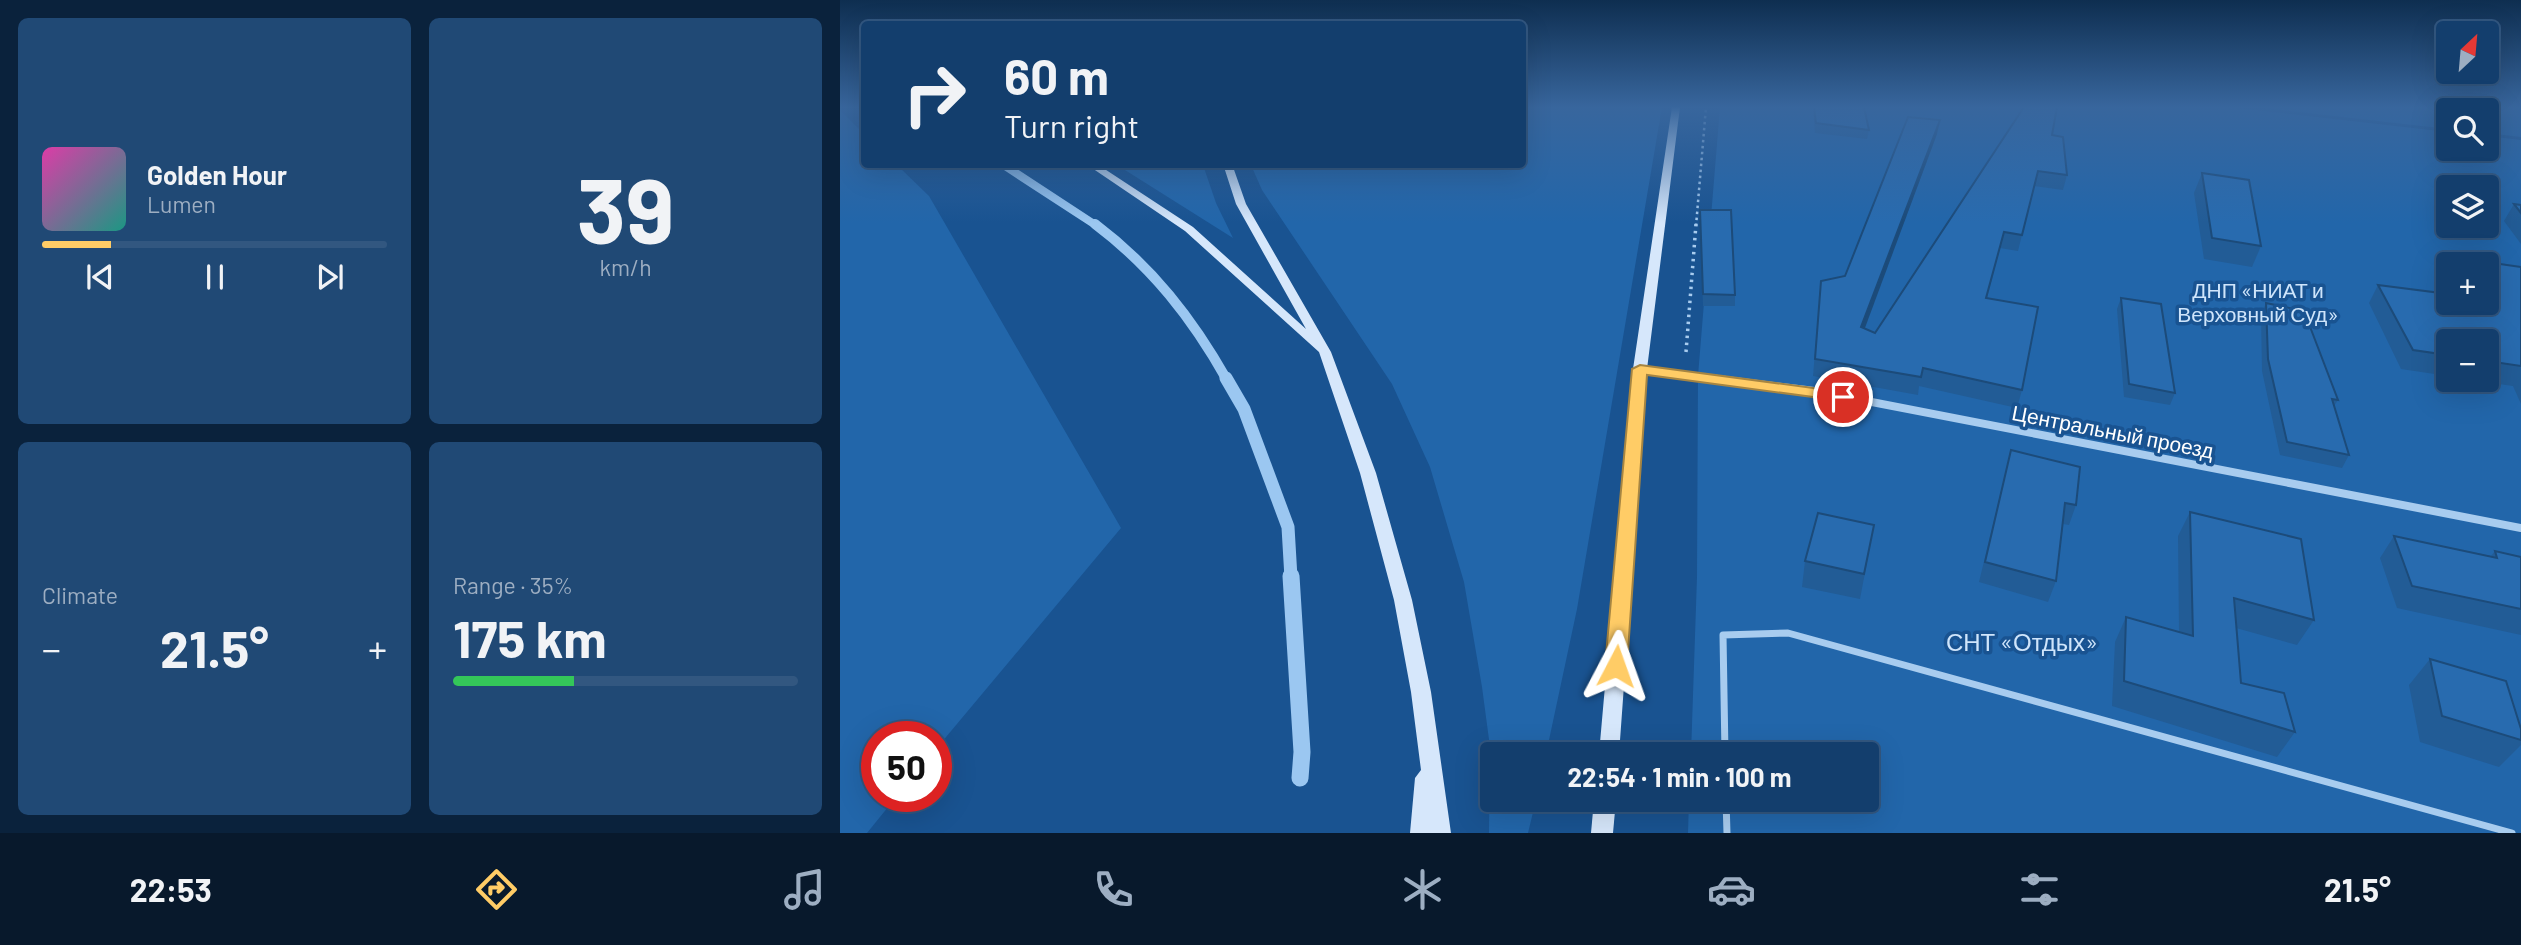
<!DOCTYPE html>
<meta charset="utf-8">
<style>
body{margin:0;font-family:Barlow,sans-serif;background:#204975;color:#f1f3f6;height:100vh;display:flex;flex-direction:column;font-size:26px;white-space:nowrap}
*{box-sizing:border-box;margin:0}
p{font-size:23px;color:#9daec2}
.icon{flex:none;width:38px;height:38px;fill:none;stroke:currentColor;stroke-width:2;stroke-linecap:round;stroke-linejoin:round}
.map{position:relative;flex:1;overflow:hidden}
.panel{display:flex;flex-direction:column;gap:18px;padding:18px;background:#0a223c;width:840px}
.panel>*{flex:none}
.top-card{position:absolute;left:21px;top:21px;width:665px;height:147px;border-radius:7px;box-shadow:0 7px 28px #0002,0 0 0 2px #325780;background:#133e6d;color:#f1f3f6;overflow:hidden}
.needle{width:46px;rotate:26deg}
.buttons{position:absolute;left:1596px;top:21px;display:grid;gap:14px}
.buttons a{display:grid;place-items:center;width:63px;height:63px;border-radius:7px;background:#133e6d;box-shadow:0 7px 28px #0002,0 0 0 2px #325780;font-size:35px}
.speed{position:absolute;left:21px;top:721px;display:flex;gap:14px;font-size:35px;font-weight:700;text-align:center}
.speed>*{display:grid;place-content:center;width:91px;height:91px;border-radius:50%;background:#133e6d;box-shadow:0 7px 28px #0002,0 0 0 2px #325780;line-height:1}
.speed .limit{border:10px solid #d22;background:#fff;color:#111}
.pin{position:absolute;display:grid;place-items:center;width:60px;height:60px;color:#fff;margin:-30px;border:4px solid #fff;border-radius:50%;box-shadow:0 2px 7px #0007}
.me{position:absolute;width:77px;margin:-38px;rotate:4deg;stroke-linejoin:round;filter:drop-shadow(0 0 5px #0008)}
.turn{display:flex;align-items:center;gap:24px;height:147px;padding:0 28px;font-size:32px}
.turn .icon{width:91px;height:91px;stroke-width:2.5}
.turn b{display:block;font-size:49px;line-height:60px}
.big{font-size:52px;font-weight:700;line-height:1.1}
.panel .card{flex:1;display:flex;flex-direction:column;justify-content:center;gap:10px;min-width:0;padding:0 24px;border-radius:10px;background:#204975}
.panel .dial{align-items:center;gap:0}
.dial b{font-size:91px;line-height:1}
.song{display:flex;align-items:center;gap:21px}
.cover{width:84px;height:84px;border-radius:10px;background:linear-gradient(135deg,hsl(320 70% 55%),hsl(170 70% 35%))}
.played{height:7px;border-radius:4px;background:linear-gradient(90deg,#fc6 20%,#325780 20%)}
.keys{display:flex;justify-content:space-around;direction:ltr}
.heat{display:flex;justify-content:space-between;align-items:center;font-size:38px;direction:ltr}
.charge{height:10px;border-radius:5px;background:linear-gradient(90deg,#34c759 35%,#325780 0)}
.panel .tiles{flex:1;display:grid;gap:18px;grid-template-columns:repeat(2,1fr)}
.trip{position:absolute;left:640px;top:742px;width:399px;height:70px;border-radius:7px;background:#133e6d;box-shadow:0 7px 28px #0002,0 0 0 2px #325780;font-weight:700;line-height:70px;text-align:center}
.dock{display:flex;height:112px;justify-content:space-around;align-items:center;background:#08192c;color:#9daec2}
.dock .icon{width:49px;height:49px}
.dock .active{color:#fc6}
.dock b{font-size:32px;color:#f1f3f6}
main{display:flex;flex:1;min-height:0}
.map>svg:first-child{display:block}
.green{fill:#26a;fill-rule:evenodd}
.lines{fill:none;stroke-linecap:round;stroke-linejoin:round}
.stream-far3{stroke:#9bc7f1;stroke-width:8}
.stream-far2{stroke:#9bc7f1;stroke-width:10}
.stream-far1{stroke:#9bc7f1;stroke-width:13}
.stream{stroke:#9bc7f1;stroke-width:17}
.path-far1{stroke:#a8ccef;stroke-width:2.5;stroke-dasharray:2.5 3.5;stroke-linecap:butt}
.path{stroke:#a8ccef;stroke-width:3.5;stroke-dasharray:2.5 4.5;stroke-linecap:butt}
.lane{stroke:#a8ccef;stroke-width:7}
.street-far1{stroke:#a8ccef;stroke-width:6}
.street{stroke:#a8ccef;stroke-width:8}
.secondary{fill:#d6e7fb;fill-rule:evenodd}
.wall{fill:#225c96}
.shaded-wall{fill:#1c4b7a}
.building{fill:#286baf;stroke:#1c4b7a;stroke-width:2}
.route{fill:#fc6;stroke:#a68542;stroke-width:2}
.labels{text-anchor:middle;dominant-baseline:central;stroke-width:7;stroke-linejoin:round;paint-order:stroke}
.park-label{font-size:21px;fill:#cfe5fb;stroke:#195391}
.street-label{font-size:21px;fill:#fff;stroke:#195391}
.near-park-label{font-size:24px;fill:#cfe5fb;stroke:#195391}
</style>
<main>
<section class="panel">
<div class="tiles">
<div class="card">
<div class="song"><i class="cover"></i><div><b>Golden Hour</b><p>Lumen</p></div></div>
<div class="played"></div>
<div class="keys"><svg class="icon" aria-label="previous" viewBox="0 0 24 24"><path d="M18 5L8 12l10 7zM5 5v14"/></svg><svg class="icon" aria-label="pause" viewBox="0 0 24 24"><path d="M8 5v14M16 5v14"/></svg><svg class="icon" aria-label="next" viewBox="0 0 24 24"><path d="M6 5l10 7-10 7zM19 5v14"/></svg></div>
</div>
<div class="card dial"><b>39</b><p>km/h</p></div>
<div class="card"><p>Climate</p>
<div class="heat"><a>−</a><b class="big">21.5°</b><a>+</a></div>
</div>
<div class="card"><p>Range · 35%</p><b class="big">175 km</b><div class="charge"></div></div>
</div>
</section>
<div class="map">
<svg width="1681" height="833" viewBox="0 0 1681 833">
<rect width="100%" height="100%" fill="#195391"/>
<g class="green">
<path d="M683 107H822L737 609 706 754H653V800H696L688 833H649L650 747 642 687 624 582 590 467 552 384 422 190 411 165 682 164Z"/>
<path d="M880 107H1388L1608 132V149H1647V136L1681 140V833H848L849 800H1027V754H851L857 577 858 376ZM1608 187H1647V226H1608ZM1608 264H1647V303H1608ZM1608 341H1647V380H1608Z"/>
<path d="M1415 107H1681V137L1647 133V110H1608V129Z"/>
<path d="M0 110 24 134V164L57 165 89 196 281 528 96 749V737H37V796H57L27 833H0Z"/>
<path d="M277 165H363L376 203 393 238Z"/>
</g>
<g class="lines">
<path class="stream-far3" d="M162 164 257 226"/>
<path class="stream-far2" d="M255 224C312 267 352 318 387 380"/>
<path class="stream-far1" d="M386 378 404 409 448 527 451 578"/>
<path class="stream" d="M451 576 462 752 460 778"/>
<path class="path-far1" d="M856 226 866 107"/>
<path class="path" d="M846 352 856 224"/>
<g class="lane">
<path d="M885 754 883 635 948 633 1672 833"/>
<path d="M886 800 887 833"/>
</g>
<path class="street-far1" d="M800 369 884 380"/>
<path class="street" d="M870 378 975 391 1681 528"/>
<g class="secondary">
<path d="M832 107H840L807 369 779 754H759L793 369Z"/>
<path d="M246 164H257L353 227 466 329 396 204 383 164H392L406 204 491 352 536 473 572 600 591 692 611 833H570L575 778 581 770 571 692 554 600 520 473 479 352 345 231Z"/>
<path d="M754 800H776L773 833H751Z"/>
</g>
</g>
<g class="wall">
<path d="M973 107H1024L1029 130 1027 139 975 133Z"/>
<path d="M1097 134 1024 328 1035 333 1212 135 1227 175 1223 190 1194 186 1178 251 1160 248 1147 298 1182 390 1177 408 1079 386 1078 395 973 376 981 281 1005 276Z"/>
<path d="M1362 173 1421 246 1412 267 1364 259 1354 193Z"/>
<path d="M1674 204 1681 205V244L1664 221Z"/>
<path d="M860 221 895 295V306H863Z"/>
<path d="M1625 259 1681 267V404L1673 386 1631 380H1647V341H1608V376L1561 369 1529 303 1538 285 1647 303V264H1622Z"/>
<path d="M1281 298 1335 393 1330 405 1284 397 1277 309Z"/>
<path d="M1426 303 1498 400 1494 406 1509 455 1502 468 1440 455 1422 371 1421 315Z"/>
<path d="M1171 450 1236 505 1229 525 1223 524 1216 581 1208 602 1139 582Z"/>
<path d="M1350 512 1474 620 1457 645 1396 628 1401 683 1455 732 1437 757 1272 706 1275 642 1286 617 1339 632 1338 536Z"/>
<path d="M1034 525 1020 599 962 587 965 561Z"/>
<path d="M1554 536 1651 556 1655 551 1681 557V635L1557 608 1540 558Z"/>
<path d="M1590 659 1681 729V745L1659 767 1580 742 1569 685Z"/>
</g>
<path class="shaded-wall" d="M1100 120 1097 134 1019 344 1021 327Z"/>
<g class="building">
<path d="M974 107H1024L1029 130 976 123Z"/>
<path d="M1184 107H1217L1212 135 1223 137 1227 175 1198 171 1182 235 1164 232 1146 298 1198 307 1182 390 1083 368 1081 377 975 359 981 281 1005 276 1068 117 1100 120 1021 327 1035 333Z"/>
<path d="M1362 173 1409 180 1421 246 1372 238Z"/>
<path d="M1674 204 1681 205V213Z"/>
<path d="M860 210H891L895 295 863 294Z"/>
<path d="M1625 259 1681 267V366L1647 361V341H1608V355L1573 350 1538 285 1608 294V303H1647V264H1628Z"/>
<path d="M1281 298 1321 304 1335 393 1289 384Z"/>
<path d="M1426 303 1464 311 1498 400 1492 399 1509 455 1447 442 1428 359Z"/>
<path d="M1171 450 1240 467 1236 505 1225 503 1216 581 1145 562Z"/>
<path d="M1350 512 1461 539 1474 620 1394 598 1401 683 1444 693 1455 732 1284 681 1286 617 1353 636Z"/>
<path d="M978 513 1034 525 1024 574 965 561Z"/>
<path d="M1554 536 1657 558 1655 551 1681 557V609L1572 586Z"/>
<path d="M1590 659 1666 681 1681 729V740L1602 716Z"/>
</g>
<linearGradient id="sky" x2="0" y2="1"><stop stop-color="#0e2e50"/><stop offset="0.48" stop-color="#38669d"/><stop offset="1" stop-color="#38669d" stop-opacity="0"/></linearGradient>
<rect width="1681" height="223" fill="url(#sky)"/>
<path class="route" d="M800 365 1003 392 1010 397 1003 401 807 375 787 666 784 673 776 675 769 673 765 666 792 369Z"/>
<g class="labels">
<g class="park-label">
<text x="1418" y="289">ДНП «НИАТ и<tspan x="1418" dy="24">Верховный Суд»</tspan></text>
</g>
<g class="street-label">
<text transform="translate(1273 431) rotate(11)">Центральный проезд</text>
</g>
<g class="near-park-label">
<text x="1182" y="641">СНТ «Отдых»</text>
</g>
</g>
</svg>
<div class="buttons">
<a><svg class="needle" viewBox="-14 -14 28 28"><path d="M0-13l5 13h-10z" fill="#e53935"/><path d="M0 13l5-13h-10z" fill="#9daec2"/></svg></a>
<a><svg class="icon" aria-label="search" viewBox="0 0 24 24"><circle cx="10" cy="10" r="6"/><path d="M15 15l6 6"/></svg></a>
<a><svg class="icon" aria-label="layers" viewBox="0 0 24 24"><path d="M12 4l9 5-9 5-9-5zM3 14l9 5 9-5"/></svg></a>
<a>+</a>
<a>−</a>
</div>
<div class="speed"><div class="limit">50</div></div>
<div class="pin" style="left:1003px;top:397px;background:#d93025"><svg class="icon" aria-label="arrive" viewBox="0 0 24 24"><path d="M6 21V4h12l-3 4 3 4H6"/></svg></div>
<svg class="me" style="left:776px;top:666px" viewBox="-20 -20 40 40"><path d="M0-17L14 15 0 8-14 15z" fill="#fc6" stroke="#fff" stroke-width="4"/></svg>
<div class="trip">22:54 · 1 min · 100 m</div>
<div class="top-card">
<div class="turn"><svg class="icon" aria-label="right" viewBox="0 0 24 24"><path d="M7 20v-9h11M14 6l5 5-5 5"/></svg><div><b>60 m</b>Turn right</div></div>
</div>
</div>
</main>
<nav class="dock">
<b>22:53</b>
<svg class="icon active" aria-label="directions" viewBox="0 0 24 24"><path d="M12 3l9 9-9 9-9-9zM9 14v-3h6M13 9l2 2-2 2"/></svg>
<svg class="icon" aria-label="music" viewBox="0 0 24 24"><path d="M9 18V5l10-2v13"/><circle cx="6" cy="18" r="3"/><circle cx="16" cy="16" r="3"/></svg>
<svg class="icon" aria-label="phone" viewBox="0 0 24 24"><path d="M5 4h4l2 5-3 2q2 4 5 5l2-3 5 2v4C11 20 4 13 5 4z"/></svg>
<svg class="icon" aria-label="climate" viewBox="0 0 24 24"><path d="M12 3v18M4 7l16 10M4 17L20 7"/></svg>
<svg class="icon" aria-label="car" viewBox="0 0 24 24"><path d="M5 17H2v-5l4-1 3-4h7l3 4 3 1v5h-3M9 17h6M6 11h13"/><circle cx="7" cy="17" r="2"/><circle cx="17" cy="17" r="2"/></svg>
<svg class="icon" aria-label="filters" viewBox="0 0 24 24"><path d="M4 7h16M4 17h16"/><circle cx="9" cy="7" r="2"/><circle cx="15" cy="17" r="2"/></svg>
<b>21.5°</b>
</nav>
